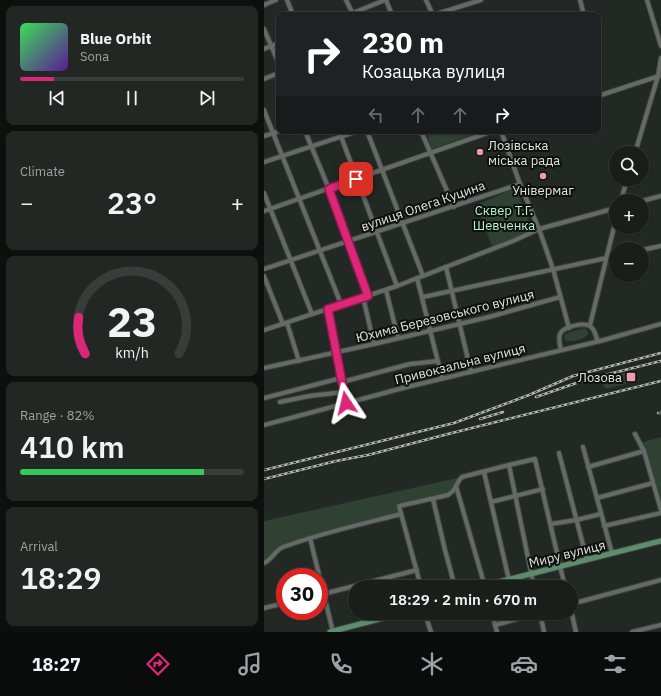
<!DOCTYPE html>
<meta charset="utf-8">
<style>
body{margin:0;font-family:"IBM Plex Sans",sans-serif;background:#232724;color:#f1f3f6;height:100vh;display:flex;flex-direction:column;font-size:15px;white-space:nowrap}
*{box-sizing:border-box;margin:0}
p{font-size:13px;color:#9fa2a3}
.icon{flex:none;width:22px;height:22px;fill:none;stroke:currentColor;stroke-width:2;stroke-linecap:round;stroke-linejoin:round}
.map{position:relative;flex:1;overflow:hidden}
.side{display:flex;flex-direction:column;gap:6px;padding:6px;background:#0e100f;width:264px}
.side>*{flex:none}
.top-card{position:absolute;left:12px;top:12px;width:325px;height:122px;border-radius:8px;box-shadow:0 1px 3px #0004,0 0 0 1px #383c3a;background:#202124;color:#fff;overflow:hidden}
.fabs{position:absolute;left:345px;top:146px;display:grid;gap:8px}
.fabs a{display:grid;place-items:center;width:40px;height:40px;border-radius:50%;background:#1a1e1b;box-shadow:0 1px 3px #0004,0 0 0 1px #383c3a;font-size:20px}
.speed{position:absolute;left:12px;top:568px;display:flex;gap:8px;font-size:20px;font-weight:700;text-align:center}
.speed>*{display:grid;place-content:center;width:52px;height:52px;border-radius:50%;background:#1a1e1b;box-shadow:0 1px 3px #0004,0 0 0 1px #383c3a;line-height:1}
.speed .limit{border:6px solid #d22;background:#fff;color:#111}
.pin{position:absolute;display:grid;place-items:center;width:34px;height:34px;color:#fff;margin:-17px;border-radius:8px;box-shadow:0 2px 6px #0006}
.me{position:absolute;width:44px;margin:-22px;rotate:350deg;stroke-linejoin:round;filter:drop-shadow(0 0 3px #0008)}
.turn{display:flex;align-items:center;gap:14px;height:84px;padding:0 20px;font-size:18px}
.turn .icon{width:52px;height:52px;stroke-width:2.5}
.turn b{display:block;font-size:28px;line-height:34px}
.lanes{display:flex;align-items:center;height:38px;padding:0 20px;background:#0003;justify-content:center;gap:20px;direction:ltr}
.lanes .off{opacity:.35}
.big{font-size:30px;font-weight:600;line-height:1.1}
.side .card{flex:1;display:flex;flex-direction:column;justify-content:center;gap:6px;min-width:0;padding:0 14px;border-radius:8px;background:#232724}
.side .dial{align-items:center;gap:0}
.dial svg{height:104px;overflow:visible;fill:none;stroke:#383c3a;stroke-width:7;stroke-linecap:round;text-anchor:middle}
.dial text{fill:#f1f3f6;stroke:none}
.song{display:flex;align-items:center;gap:12px}
.cover{width:48px;height:48px;border-radius:6px;background:linear-gradient(135deg,hsl(130 70% 55%),hsl(270 70% 35%))}
.played{height:4px;border-radius:2px;background:linear-gradient(90deg,#db2777 15%,#383c3a 15%)}
.keys{display:flex;justify-content:space-around;direction:ltr}
.heat{display:flex;justify-content:space-between;align-items:center;font-size:22px;direction:ltr}
.charge{height:6px;border-radius:3px;background:linear-gradient(90deg,#34c759 82%,#383c3a 0)}
.trip{position:absolute;left:84px;top:580px;width:230px;height:40px;border-radius:20px;background:#1a1e1b;box-shadow:0 1px 3px #0004,0 0 0 1px #383c3a;font-weight:600;line-height:40px;text-align:center}
.dock{display:flex;height:64px;justify-content:space-around;align-items:center;background:#0a0c0b;color:#9fa2a3}
.dock .icon{width:28px;height:28px}
.dock .selected{color:#db2777}
.dock b{font-size:18px;color:#f1f3f6}
main{display:flex;flex:1;min-height:0}
.map>svg:first-child{display:block}
.green{fill:#2e4133}
.lines{fill:none;stroke-linecap:round;stroke-linejoin:round}
.minor-casing{stroke:#404441;stroke-width:6}
.major-casing{stroke:#404441;stroke-width:7}
.minor{stroke:#646a65;stroke-width:4}
.major{stroke:#5d8d6c;stroke-width:5}
.rail-casing{stroke:#b3b8b4;stroke-width:2.5}
.rail{stroke:#0d100e;stroke-width:1;stroke-dasharray:3;stroke-linecap:butt}
.route-casing{stroke:#8e194d;stroke-width:10}
.route{stroke:#db2777;stroke-width:7}
.poi-dot{fill:#f19ab1;stroke:#0d100e;stroke-width:1.5}
.labels{text-anchor:middle;dominant-baseline:central;stroke-width:4;stroke-linejoin:round;paint-order:stroke}
.poi-label{font-size:13px;fill:#e3e7e4;stroke:#0d100e;text-anchor:start}
.street-label{font-size:13px;fill:#e3e7e4;stroke:#0d100e}
.park-label{font-size:13px;fill:#baf2c9;stroke:#0d100e}
</style>
<main>
<section class="side">
<div class="card">
<div class="song"><i class="cover"></i><div><b>Blue Orbit</b><p>Sona</p></div></div>
<div class="played"></div>
<div class="keys"><svg class="icon" aria-label="previous" viewBox="0 0 24 24"><path d="M18 5L8 12l10 7zM5 5v14"/></svg><svg class="icon" aria-label="pause" viewBox="0 0 24 24"><path d="M8 5v14M16 5v14"/></svg><svg class="icon" aria-label="next" viewBox="0 0 24 24"><path d="M6 5l10 7-10 7zM19 5v14"/></svg></div>
</div>
<div class="card"><p>Climate</p>
<div class="heat"><a>−</a><b class="big">23°</b><a>+</a></div>
</div>
<div class="card dial"><svg viewBox="0 0 100 80">
<path d="M14 69A42 42 0 1 1 86 69"/>
<path d="M14 69A42 42 0 0 1 9 41" stroke="#db2777"/>
<text x="50" y="56" font-size="32" font-weight="700">23</text>
<text x="50" y="72" font-size="11">km/h</text>
</svg></div>
<div class="card"><p>Range · 82%</p><b class="big">410 km</b><div class="charge"></div></div>
<div class="card"><p>Arrival</p><b class="big">18:29</b></div>
</section>
<div class="map">
<svg width="397" height="632" viewBox="0 0 397 632">
<rect width="100%" height="100%" fill="#222824"/>
<g class="green">
<path d="M162 131H219L168 149Z"/>
<path d="M252 188 269 231 228 246 212 205Z"/>
<path d="M321 328 325 333C320 340 310 342 301 341L300 335 306 332Z"/>
<path d="M361 373 364 383 343 389 340 387 338 380 339 378Z"/>
<path d="M397 437V502L379 442Z"/>
<path d="M198 477 187 493 135 506 137 514 16 548 0 563V521Z"/>
</g>
<g class="lines">
<defs>
<g id="minor">
<path d="M23 0 29 15"/>
<path d="M82 0 89 14"/>
<path d="M122 0 128 15"/>
<path d="M162 0 169 15"/>
<path d="M316 0 320 15"/>
<path d="M383 0 397 46"/>
<path d="M0 5 12 0"/>
<path d="M84 15 121 0"/>
<path d="M169 15 217 0"/>
<path d="M0 29 15 64"/>
<path d="M0 49 15 43"/>
<path d="M0 79 15 73"/>
<path d="M334 96 395 76"/>
<path d="M0 110 77 304"/>
<path d="M41 131 65 189 104 296"/>
<path d="M75 131 133 286"/>
<path d="M103 131 159 276"/>
<path d="M157 131 190 207"/>
<path d="M237 131 256 184 275 229 289 269 305 328"/>
<path d="M0 136 16 131"/>
<path d="M371 153 394 76 397 58"/>
<path d="M0 162 94 131"/>
<path d="M0 193 48 314"/>
<path d="M357 201 363 179"/>
<path d="M378 201 397 196"/>
<path d="M0 211 229 131"/>
<path d="M378 250 397 246"/>
<path d="M182 267 207 372"/>
<path d="M0 269 256 184"/>
<path d="M0 276 19 324"/>
<path d="M153 278 178 378"/>
<path d="M122 290 134 338"/>
<path d="M99 297 110 344"/>
<path d="M159 297 352 256"/>
<path d="M63 309 82 403"/>
<path d="M23 323 35 361"/>
<path d="M326 325 352 219"/>
<path d="M0 330 133 286 249 241 275 229 352 208"/>
<path d="M297 350C296 345 294 339 296 334 298 327 322 321 327 327 331 330 332 337 334 341"/>
<path d="M0 368 110 344 225 317 296 297"/>
<path d="M78 382 146 364 174 361"/>
<path d="M0 398 77 378"/>
<path d="M16 402 45 396 80 392"/>
<path d="M0 425 139 388 336 341 397 324"/>
<path d="M371 434 380 451 397 510"/>
<path d="M319 447 348 553"/>
<path d="M295 453 323 560"/>
<path d="M324 467 380 451"/>
<path d="M220 472 245 580"/>
<path d="M333 498 389 483"/>
<path d="M169 499 181 550 191 587"/>
<path d="M227 502 279 489"/>
<path d="M287 524 312 520 337 514"/>
<path d="M340 526 397 513"/>
<path d="M46 538 69 632"/>
<path d="M0 563C8 560 11 550 19 547 57 533 98 524 137 514"/>
<path d="M157 587 135 506 184 495 189 491 192 486"/>
<path d="M221 587 192 486 196 479 198 477 245 465"/>
<path d="M270 587 245 465 271 459 301 587"/>
<path d="M55 595 153 570"/>
<path d="M307 604 397 580"/>
<path d="M0 608 21 603"/>
<path d="M307 610 312 632"/>
<path d="M163 613V620L167 632"/>
<path d="M228 613 233 632"/>
<path d="M276 613 280 632"/>
<path d="M231 625 275 613"/>
<path d="M368 632 397 625"/>
</g>
<g id="major">
<path d="M215 587 397 541"/>
<path d="M66 632 138 613"/>
</g>
</defs>
<use href="#minor" class="minor-casing"/>
<use href="#major" class="major-casing"/>
<use href="#minor" class="minor"/>
<use href="#major" class="major"/>
<defs>
<g id="rail">
<path d="M272 397 321 380 397 361"/>
<path d="M394 413H397"/>
<path d="M216 419 239 412"/>
<path d="M0 470 190 423 265 395 309 376 397 353"/>
<path d="M0 479 72 461 104 455 184 434 397 381"/>
</g>
</defs>
<use href="#rail" class="rail-casing"/>
<use href="#rail" class="rail"/>
</g>
<g class="lines">
<defs>
<path id="route" d="M82 403 64 309 104 296 65 189 92 179"/>
</defs>
<use href="#route" class="route-casing"/>
<use href="#route" class="route"/>
</g>
<g class="poi-dot">
<circle cx="216" cy="152" r="4"/>
<circle cx="279" cy="176" r="4"/>
<rect x="362" y="372" width="10" height="10" rx="2"/>
</g>
<g class="labels">
<g class="poi-label">
<text x="224" y="145">Лозівська<tspan x="224" dy="15">міська рада</tspan></text>
<text x="279" y="190" text-anchor="middle">Універмаг</text>
<text x="358" y="377" text-anchor="end">Лозова</text>
</g>
<g class="street-label">
<text transform="translate(159 206) rotate(-19)">вулиця Олега Куцина</text>
<text transform="translate(181 316) rotate(-14)">Юхима Березовського вулиця</text>
<text transform="translate(196 364) rotate(-14)">Привокзальна вулиця</text>
<text transform="translate(303 554) rotate(-14)">Миру вулиця</text>
</g>
<g class="park-label">
<text x="240" y="210">Сквер Т.Г.<tspan x="240" dy="15">Шевченка</tspan></text>
</g>
</g>
</svg>
<div class="fabs">
<a><svg class="icon" aria-label="search" viewBox="0 0 24 24"><circle cx="10" cy="10" r="6"/><path d="M15 15l6 6"/></svg></a>
<a>+</a>
<a>−</a>
</div>
<div class="speed"><div class="limit">30</div></div>
<div class="pin" style="left:92px;top:179px;background:#d93025"><svg class="icon" aria-label="arrive" viewBox="0 0 24 24"><path d="M6 21V4h12l-3 4 3 4H6"/></svg></div>
<svg class="me" style="left:82px;top:403px" viewBox="-20 -20 40 40"><path d="M0-17L14 15 0 8-14 15z" fill="#db2777" stroke="#fff" stroke-width="4"/></svg>
<div class="trip">18:29 · 2 min · 670 m</div>
<div class="top-card">
<div class="turn"><svg class="icon" aria-label="right" viewBox="0 0 24 24"><path d="M7 20v-9h11M14 6l5 5-5 5"/></svg><div><b>230 m</b>Козацька вулиця</div></div>
<div class="lanes"><svg class="icon off" aria-label="left" viewBox="0 0 24 24"><path d="M17 20v-9H6M10 6l-5 5 5 5"/></svg><svg class="icon off" aria-label="ahead" viewBox="0 0 24 24"><path d="M12 20V5M6 11l6-6 6 6"/></svg><svg class="icon off" aria-label="ahead" viewBox="0 0 24 24"><path d="M12 20V5M6 11l6-6 6 6"/></svg><svg class="icon" aria-label="right" viewBox="0 0 24 24"><path d="M7 20v-9h11M14 6l5 5-5 5"/></svg></div>
</div>
</div>
</main>
<nav class="dock">
<b>18:27</b>
<svg class="icon selected" aria-label="directions" viewBox="0 0 24 24"><path d="M12 3l9 9-9 9-9-9zM9 14v-3h6M13 9l2 2-2 2"/></svg>
<svg class="icon" aria-label="music" viewBox="0 0 24 24"><path d="M9 18V5l10-2v13"/><circle cx="6" cy="18" r="3"/><circle cx="16" cy="16" r="3"/></svg>
<svg class="icon" aria-label="phone" viewBox="0 0 24 24"><path d="M5 4h4l2 5-3 2q2 4 5 5l2-3 5 2v4C11 20 4 13 5 4z"/></svg>
<svg class="icon" aria-label="climate" viewBox="0 0 24 24"><path d="M12 3v18M4 7l16 10M4 17L20 7"/></svg>
<svg class="icon" aria-label="car" viewBox="0 0 24 24"><path d="M5 17H2v-5l4-1 3-4h7l3 4 3 1v5h-3M9 17h6M6 11h13"/><circle cx="7" cy="17" r="2"/><circle cx="17" cy="17" r="2"/></svg>
<svg class="icon" aria-label="filters" viewBox="0 0 24 24"><path d="M4 7h16M4 17h16"/><circle cx="9" cy="7" r="2"/><circle cx="15" cy="17" r="2"/></svg>
</nav>
